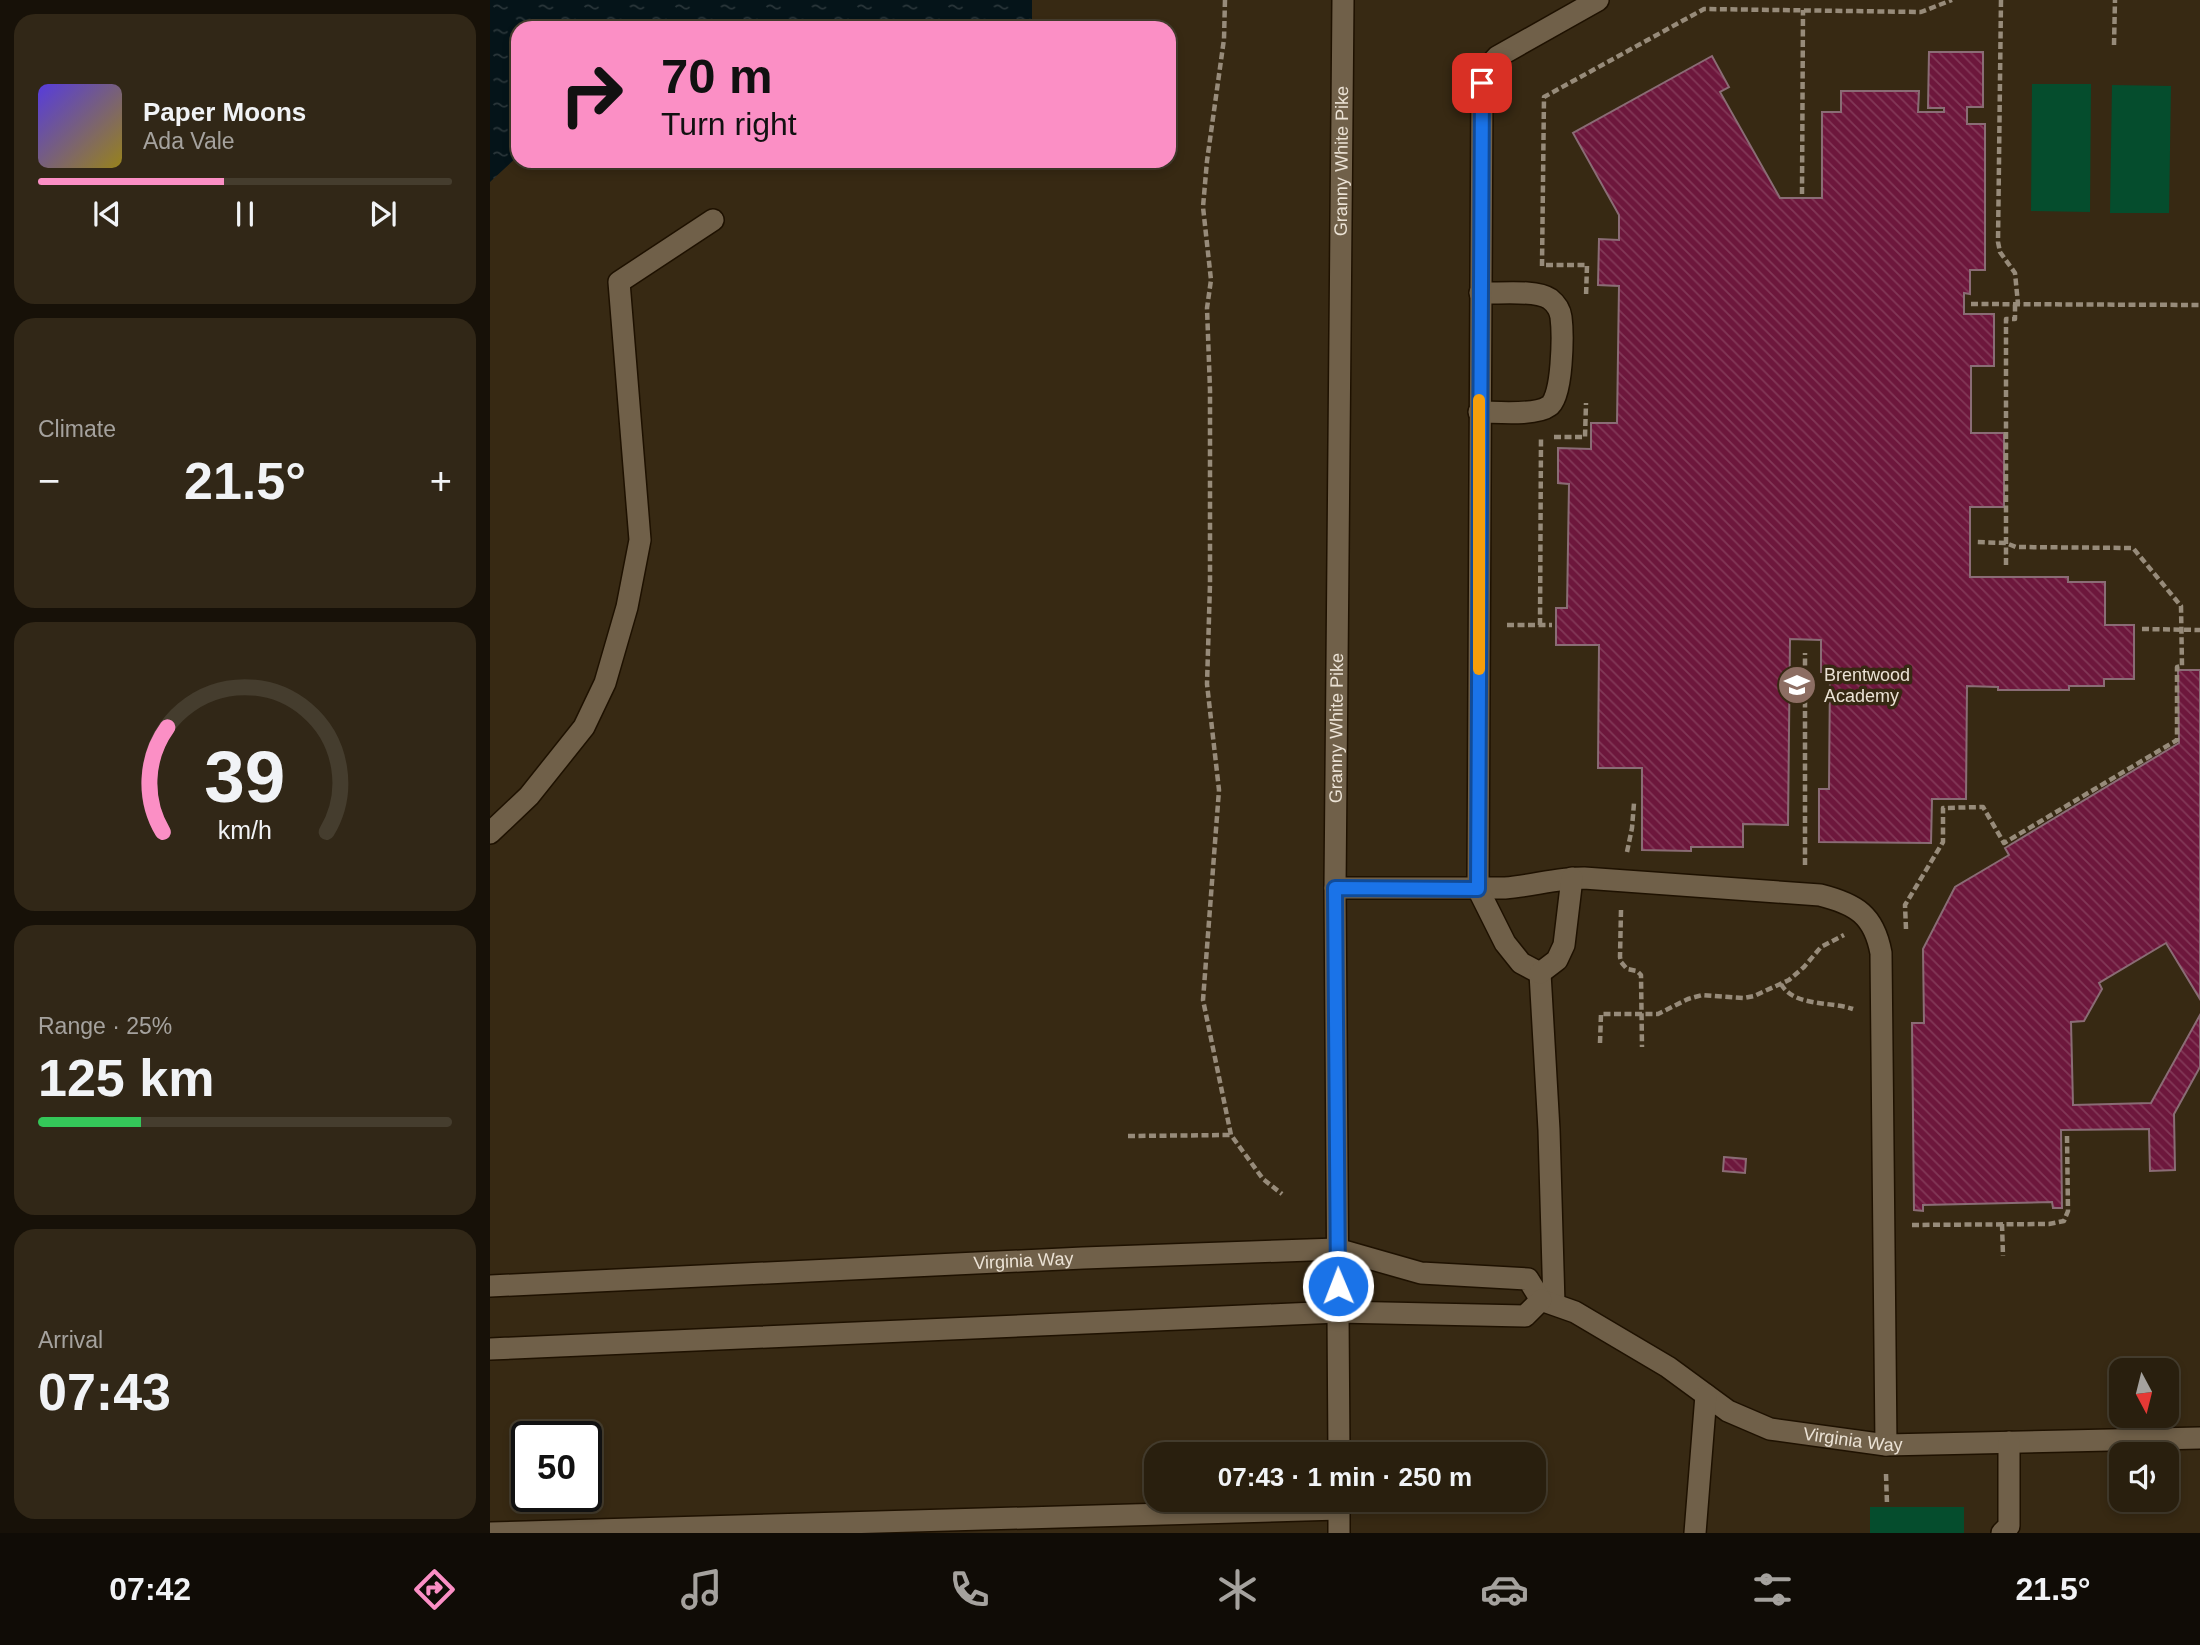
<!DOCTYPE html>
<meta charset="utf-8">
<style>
body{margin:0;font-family:Arial,sans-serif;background:#312717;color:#f1f3f6;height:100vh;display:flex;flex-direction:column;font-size:26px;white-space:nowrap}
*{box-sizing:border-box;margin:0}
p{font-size:23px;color:#a5a29e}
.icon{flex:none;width:38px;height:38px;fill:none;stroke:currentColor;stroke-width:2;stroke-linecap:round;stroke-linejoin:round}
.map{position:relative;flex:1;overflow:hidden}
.details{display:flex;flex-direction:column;gap:14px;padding:14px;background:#171108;width:490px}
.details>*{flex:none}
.guide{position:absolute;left:21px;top:21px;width:665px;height:147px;border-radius:21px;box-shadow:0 4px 10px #0003,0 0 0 2px #453d2e;background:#fb8fc5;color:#111;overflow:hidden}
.needle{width:46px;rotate:173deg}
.fabs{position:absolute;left:1619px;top:1358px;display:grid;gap:14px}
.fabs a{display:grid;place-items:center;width:70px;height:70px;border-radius:14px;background:#291f0e;box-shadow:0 4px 10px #0003,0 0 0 2px #453d2e;font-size:35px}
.speed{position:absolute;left:21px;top:1421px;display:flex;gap:14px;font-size:35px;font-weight:700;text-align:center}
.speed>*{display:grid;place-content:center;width:91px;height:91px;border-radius:50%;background:#291f0e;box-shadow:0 4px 10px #0003,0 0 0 2px #453d2e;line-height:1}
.speed .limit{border:4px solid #111;border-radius:10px;background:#fff;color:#111}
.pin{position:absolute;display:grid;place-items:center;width:60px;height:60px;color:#fff;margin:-30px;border-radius:14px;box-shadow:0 4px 10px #0006}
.me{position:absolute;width:77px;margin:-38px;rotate:359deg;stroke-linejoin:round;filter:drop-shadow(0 0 5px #0008)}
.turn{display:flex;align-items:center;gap:24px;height:147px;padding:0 35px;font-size:32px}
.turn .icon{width:91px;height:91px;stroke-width:2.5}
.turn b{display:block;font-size:49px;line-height:60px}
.big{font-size:52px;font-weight:700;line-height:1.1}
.details .tile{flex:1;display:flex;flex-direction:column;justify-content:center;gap:10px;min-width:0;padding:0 24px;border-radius:21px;background:#312717}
.details .dial{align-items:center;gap:0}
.dial svg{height:182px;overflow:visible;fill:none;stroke:#453d2e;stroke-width:7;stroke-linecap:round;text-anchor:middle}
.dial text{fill:#f1f3f6;stroke:none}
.song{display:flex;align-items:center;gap:21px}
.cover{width:84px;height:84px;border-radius:10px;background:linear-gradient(135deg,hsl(250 70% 55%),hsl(50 70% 35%))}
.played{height:7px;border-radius:4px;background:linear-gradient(90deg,#fb8fc5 45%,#453d2e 45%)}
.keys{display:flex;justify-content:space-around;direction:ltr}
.heat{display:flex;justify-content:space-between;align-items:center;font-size:38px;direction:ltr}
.charge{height:10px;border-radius:5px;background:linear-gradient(90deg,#34c759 25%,#453d2e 0)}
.trip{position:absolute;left:654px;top:1442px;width:402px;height:70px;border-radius:21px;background:#291f0e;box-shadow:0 4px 10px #0003,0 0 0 2px #453d2e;font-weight:700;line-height:70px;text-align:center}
.dock{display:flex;height:112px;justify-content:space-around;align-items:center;background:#100c06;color:#a5a29e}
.dock .icon{width:49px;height:49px}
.dock .selected{color:#fb8fc5}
.dock b{font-size:32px;color:#f1f3f6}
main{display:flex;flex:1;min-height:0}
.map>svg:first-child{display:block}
.pitch{fill:#054d2d}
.water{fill:url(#water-ripples)}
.building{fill:url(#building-back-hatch);stroke:#8a6c75;stroke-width:2}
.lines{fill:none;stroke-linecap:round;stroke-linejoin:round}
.lane-casing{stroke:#1e1100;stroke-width:24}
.street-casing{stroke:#1e1100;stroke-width:24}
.secondary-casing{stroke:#1e1100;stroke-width:24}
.path{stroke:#978b7a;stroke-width:4.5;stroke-dasharray:7 3.5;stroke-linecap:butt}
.lane{stroke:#706049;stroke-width:21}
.street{stroke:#706049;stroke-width:21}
.secondary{stroke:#706049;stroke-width:21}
.route-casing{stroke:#114b97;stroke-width:18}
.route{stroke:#1a73e8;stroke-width:12}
.slow{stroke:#f59e0b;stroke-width:12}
.labels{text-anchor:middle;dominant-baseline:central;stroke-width:7;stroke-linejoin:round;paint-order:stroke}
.street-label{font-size:18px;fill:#ebe2d5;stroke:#372913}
.poi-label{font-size:18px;fill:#ebe2d5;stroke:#372913;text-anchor:start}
</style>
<main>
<section class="details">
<div class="tile">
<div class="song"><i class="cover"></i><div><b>Paper Moons</b><p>Ada Vale</p></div></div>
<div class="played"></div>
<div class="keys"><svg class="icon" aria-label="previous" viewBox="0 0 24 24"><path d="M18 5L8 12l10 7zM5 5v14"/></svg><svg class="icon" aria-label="pause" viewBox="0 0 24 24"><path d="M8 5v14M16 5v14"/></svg><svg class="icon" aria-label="next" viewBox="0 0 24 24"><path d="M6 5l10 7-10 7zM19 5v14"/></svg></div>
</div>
<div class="tile"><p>Climate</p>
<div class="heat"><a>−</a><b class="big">21.5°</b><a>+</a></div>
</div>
<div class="tile dial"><svg viewBox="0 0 100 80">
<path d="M14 69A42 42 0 1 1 86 69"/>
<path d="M14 69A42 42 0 0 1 16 23" stroke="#fb8fc5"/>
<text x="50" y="56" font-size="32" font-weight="700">39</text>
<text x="50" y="72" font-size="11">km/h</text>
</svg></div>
<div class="tile"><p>Range · 25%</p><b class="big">125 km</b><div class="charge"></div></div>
<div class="tile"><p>Arrival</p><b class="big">07:43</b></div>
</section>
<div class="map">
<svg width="1710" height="1533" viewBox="0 0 1710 1533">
<defs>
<pattern id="water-ripples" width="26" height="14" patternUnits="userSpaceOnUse" patternTransform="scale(1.75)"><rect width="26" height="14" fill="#051419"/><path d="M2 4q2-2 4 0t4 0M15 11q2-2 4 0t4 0" fill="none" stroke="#2a363a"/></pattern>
<pattern id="building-back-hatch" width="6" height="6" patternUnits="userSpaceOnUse" patternTransform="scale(1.75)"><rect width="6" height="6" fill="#6d173c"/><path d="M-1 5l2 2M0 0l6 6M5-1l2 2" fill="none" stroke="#823857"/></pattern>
</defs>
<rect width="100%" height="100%" fill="#372913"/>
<g class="pitch">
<path d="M1542 84H1601L1600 212 1541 211Z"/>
<path d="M1622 85 1681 86 1679 213H1620Z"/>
<rect x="1380" y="1507" width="94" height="26"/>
</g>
<path class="water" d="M0 0H542V28H28V156L0 182Z"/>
<g class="building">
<path d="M1439 52H1493V107H1477V124H1495V270H1480V294L1474 293V314H1504V366H1481V433H1514V507H1480V577H1578V582H1615V625H1644V679H1614V686H1579V690H1508V687L1477 686 1476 799H1442L1441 843 1329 842V789H1339L1340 672H1331V640L1300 639 1298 825 1253 824V847H1201V851L1152 850V768H1108L1109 645H1066V608H1077L1079 484 1068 483V448L1101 449V423H1127L1129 286 1108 285 1109 239 1129 240V215L1083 133 1222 56 1239 87 1230 92 1290 198H1332V112H1351V91H1429L1428 112H1454V108H1438Z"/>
<path d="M1688 670H1710V999L1676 943 1609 983 1612 989 1594 1021 1581 1022 1583 1105 1661 1103 1710 1015V1067L1684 1114 1685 1170 1660 1171 1659 1129 1571 1130 1572 1208H1563L1562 1202 1433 1205V1211L1424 1210 1422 1023H1434L1433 949 1465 887 1519 855 1515 848 1689 743Z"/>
<path d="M1234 1157 1256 1159 1255 1173 1233 1171Z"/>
</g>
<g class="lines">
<defs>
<g id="lane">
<path d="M989 412C1006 412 1046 416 1059 406 1073 398 1073 333 1071 317 1070 310 1065 303 1060 299 1045 289 1007 294 990 293"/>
<path d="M0 833 39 796 94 727 115 683 137 607 150 540 129 282 223 220"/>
<path d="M845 888H1015C1042 886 1067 878 1094 878L1330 895C1366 904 1384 915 1391 953L1396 1445"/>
<path d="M1050 973 1031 963 1015 943 988 889 992 83 997 68 1007 57 1108 0"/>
<path d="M1050 973 1059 1130 1064 1304"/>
<path d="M1050 973 1067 960 1074 945 1082 878"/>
<path id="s1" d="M847 1249 931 1273 1038 1279 1051 1300 1085 1312 1178 1367 1238 1411 1280 1429 1396 1445 1710 1438"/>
<path d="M848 1312 1035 1316 1051 1300"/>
<path d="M0 1533 849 1509"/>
<path d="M1205 1533 1216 1395"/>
<path d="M1512 1533 1519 1526V1442"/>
</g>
<g id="street">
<path id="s2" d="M0 1286 593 1258 847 1249"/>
<path d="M0 1349 848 1312"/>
</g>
<g id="secondary">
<path id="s3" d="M849 1454 845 888 853 0"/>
<path d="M849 1500V1533"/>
</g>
</defs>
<use href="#lane" class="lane-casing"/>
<use href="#street" class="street-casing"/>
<use href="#secondary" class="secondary-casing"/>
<g class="path">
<path d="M735 0 734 39 717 161 713 207 721 280 717 308 720 390V584L717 684 729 790 713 1000 741 1135 773 1179 792 1194"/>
<path d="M1511 0 1508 242 1510 252 1525 273 1528 304"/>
<path d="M1624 45 1625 0"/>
<path d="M1312 194 1313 10"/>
<path d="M1056 265H1097L1096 297"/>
<path d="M1052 266 1054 97 1214 9 1431 12 1462 0"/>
<path d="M1481 304 1710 305"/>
<path d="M1064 437H1095L1096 403"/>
<path d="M1516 565V319H1525V304"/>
<path d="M1017 625H1062"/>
<path d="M1050 625 1051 437"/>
<path d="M1652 629 1710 630"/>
<path d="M1137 852 1142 828 1144 803"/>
<path d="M1315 865V653"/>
<path d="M1131 910 1130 957 1131 962 1137 969 1147 971 1151 975 1152 1047"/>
<path d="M1416 929 1415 905 1453 842V808L1493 807 1514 843 1687 740V667L1692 666 1691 606 1643 548 1526 547 1516 543 1487 542"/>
<path d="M1291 984C1304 1007 1340 1001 1363 1009"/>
<path d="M1110 1043 1111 1014H1168L1198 999 1212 995 1254 998 1264 996 1299 980 1314 967 1331 947 1354 935"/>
<path d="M638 1136 741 1135"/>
<path d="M1512 1224 1513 1256"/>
<path d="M1422 1225 1559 1224 1574 1221 1578 1211 1577 1136"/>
<path d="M1396 1474 1397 1504"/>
</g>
<use href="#lane" class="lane"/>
<use href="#street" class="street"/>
<use href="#secondary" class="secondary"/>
</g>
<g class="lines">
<defs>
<path id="route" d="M848 1286 845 888 988 889 992 83"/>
</defs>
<use href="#route" class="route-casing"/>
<use href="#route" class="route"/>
<path class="slow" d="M989 669V400"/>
</g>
<defs>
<symbol id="school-disc" viewBox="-11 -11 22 22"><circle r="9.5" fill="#8d6e63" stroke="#372913"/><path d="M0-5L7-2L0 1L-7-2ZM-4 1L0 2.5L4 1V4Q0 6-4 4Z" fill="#fff"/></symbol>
</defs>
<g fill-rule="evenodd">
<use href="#school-disc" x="1285" y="663" width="44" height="44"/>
</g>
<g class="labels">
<g class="street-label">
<text stroke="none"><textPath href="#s3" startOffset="1293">Granny White Pike</textPath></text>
<text stroke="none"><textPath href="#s3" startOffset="726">Granny White Pike</textPath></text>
<text stroke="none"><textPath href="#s2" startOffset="534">Virginia Way</textPath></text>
<text stroke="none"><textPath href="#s1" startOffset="567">Virginia Way</textPath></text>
</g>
<g class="poi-label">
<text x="1334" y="675">Brentwood<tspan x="1334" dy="21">Academy</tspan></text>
</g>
</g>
</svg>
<div class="fabs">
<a><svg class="needle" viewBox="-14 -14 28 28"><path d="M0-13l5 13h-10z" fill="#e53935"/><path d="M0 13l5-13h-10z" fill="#a5a29e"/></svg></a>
<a><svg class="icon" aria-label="sound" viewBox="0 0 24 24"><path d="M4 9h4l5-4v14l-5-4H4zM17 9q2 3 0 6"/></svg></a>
</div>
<div class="speed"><div class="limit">50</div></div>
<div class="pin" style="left:992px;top:83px;background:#d93025"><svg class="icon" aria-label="arrive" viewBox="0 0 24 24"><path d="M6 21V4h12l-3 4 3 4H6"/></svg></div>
<svg class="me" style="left:848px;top:1286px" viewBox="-20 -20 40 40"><circle r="17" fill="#1a73e8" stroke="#fff" stroke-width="3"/><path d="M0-11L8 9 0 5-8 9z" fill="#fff"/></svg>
<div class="trip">07:43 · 1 min · 250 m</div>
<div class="guide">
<div class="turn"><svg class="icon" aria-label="right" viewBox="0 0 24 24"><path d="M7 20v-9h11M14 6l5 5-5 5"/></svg><div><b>70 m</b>Turn right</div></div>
</div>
</div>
</main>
<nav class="dock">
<b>07:42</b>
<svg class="icon selected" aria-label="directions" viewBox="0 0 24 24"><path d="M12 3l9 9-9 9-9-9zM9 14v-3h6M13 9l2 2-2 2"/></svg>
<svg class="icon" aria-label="music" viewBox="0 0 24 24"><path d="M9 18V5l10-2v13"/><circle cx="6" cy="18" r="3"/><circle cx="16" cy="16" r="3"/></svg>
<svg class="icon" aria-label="phone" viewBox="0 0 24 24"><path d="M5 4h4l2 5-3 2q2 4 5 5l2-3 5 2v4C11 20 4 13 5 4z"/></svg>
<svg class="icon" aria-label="climate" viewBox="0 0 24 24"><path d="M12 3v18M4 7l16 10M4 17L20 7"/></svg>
<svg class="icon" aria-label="car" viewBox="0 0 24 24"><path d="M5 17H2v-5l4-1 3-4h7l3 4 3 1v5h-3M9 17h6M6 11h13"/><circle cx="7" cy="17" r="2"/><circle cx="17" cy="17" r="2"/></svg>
<svg class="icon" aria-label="filters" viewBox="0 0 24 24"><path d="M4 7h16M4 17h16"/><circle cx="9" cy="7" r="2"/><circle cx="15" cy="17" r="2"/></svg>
<b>21.5°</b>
</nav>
